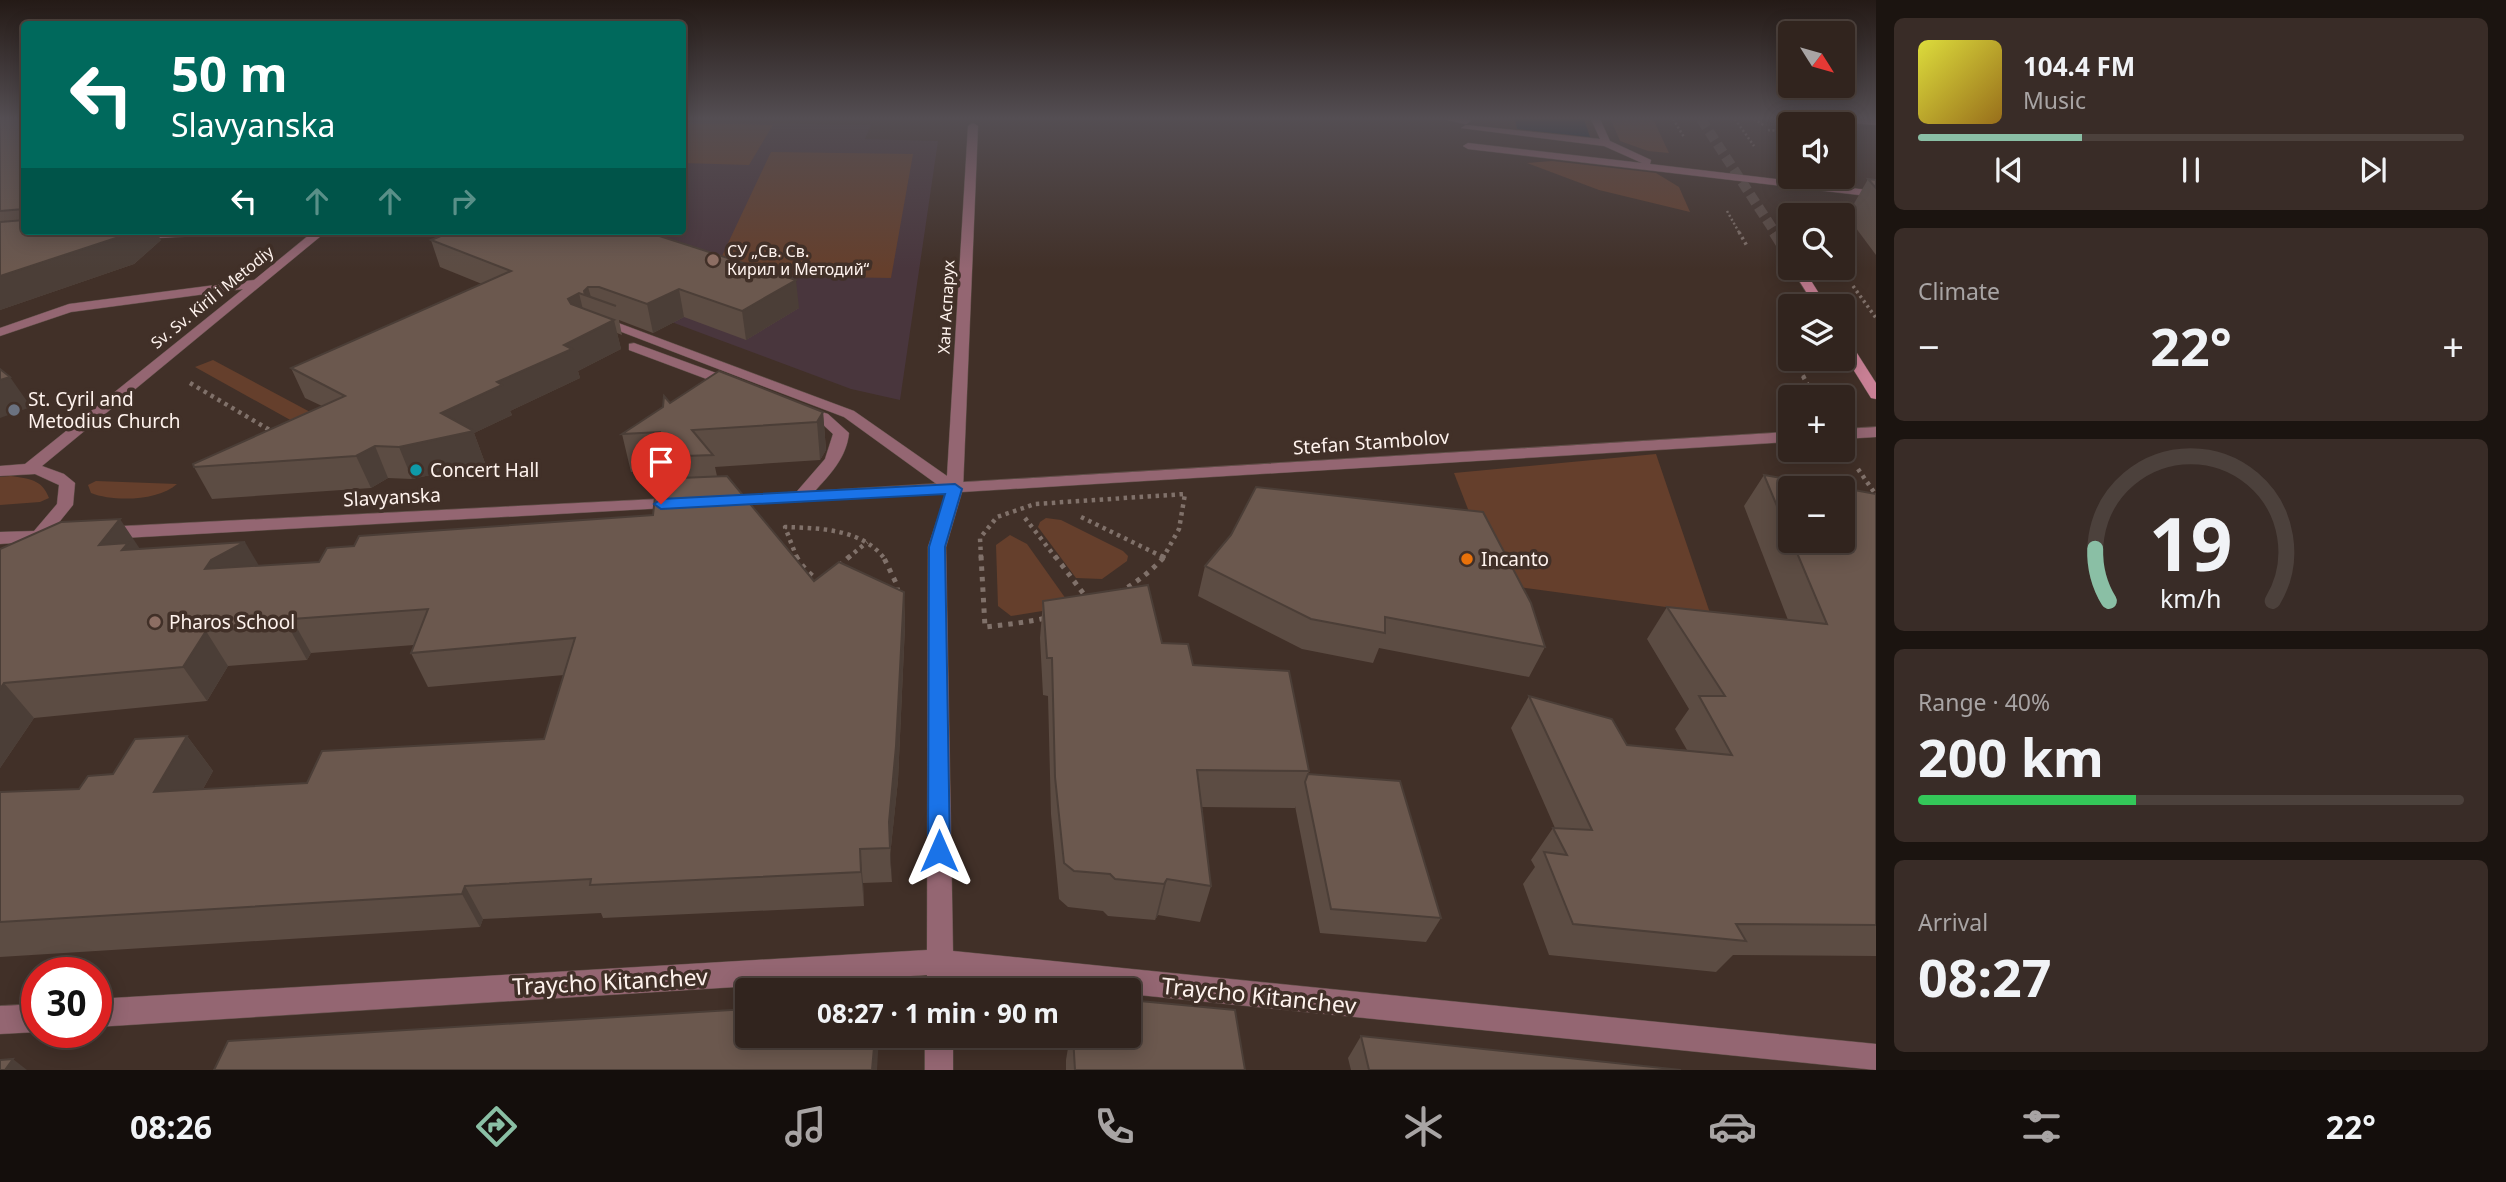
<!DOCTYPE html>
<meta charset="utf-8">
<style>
body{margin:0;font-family:"Noto Sans",sans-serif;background:#392c27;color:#f1f3f6;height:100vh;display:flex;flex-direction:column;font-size:26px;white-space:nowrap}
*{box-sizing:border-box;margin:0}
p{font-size:23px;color:#a8a4a4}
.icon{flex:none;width:38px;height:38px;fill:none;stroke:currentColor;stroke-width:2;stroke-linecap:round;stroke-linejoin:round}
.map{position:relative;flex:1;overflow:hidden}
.sheet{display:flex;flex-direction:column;gap:18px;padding:18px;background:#1b1410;width:630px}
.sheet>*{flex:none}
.banner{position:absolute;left:21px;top:21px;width:665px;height:214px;border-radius:7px;box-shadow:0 4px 18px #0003,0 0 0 2px #4c413c;background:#00695c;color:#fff;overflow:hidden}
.needle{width:46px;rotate:127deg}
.controls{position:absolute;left:1778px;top:21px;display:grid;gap:14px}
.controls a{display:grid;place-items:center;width:77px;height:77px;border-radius:7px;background:#31241e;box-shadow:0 4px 18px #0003,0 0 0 2px #4c413c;font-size:35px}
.speed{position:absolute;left:21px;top:957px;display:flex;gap:14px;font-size:35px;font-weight:700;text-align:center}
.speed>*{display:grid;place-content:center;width:91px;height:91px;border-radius:50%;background:#31241e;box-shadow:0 4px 18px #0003,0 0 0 2px #4c413c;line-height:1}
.speed .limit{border:10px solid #d22;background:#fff;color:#111}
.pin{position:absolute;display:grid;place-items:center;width:60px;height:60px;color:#fff;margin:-72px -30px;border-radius:50% 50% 50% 0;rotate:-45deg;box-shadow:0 0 7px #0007}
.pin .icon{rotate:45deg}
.me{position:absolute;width:77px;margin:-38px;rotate:0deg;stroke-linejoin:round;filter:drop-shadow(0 0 5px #0008)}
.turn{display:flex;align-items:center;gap:24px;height:147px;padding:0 35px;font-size:32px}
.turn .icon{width:91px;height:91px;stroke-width:2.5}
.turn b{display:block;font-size:49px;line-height:60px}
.lanes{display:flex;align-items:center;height:66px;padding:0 35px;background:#0003;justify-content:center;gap:35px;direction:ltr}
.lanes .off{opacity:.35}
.big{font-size:52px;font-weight:700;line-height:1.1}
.sheet .widget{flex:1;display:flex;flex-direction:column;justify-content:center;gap:10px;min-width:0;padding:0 24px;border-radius:10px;background:#392c27}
.sheet .dial{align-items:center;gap:0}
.dial svg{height:182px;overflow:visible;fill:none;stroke:#4c413c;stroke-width:7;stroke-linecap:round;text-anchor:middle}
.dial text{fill:#f1f3f6;stroke:none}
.song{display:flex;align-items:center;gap:21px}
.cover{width:84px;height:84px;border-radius:10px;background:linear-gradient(135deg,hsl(60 70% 55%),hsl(40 70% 35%))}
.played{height:7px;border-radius:4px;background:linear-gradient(90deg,#8abfa5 30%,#4c413c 30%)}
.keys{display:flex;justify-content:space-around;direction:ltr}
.heat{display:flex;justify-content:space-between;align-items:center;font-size:38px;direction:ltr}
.charge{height:10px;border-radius:5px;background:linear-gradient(90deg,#34c759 40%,#4c413c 0)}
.trip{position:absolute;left:735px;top:978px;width:406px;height:70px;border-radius:7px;background:#31241e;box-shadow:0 4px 18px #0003,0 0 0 2px #4c413c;font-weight:700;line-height:70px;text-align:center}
.tab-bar{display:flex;height:112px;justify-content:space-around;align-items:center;background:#140e0c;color:#a8a4a4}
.tab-bar .icon{width:49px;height:49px}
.tab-bar .active{color:#8abfa5}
.tab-bar b{font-size:32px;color:#f1f3f6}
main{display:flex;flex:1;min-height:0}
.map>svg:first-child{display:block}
.education{fill:#49363d}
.green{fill:#653f2c}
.water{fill:#00233b}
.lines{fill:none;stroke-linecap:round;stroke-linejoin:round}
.secondary-tunnel-far1{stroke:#5d4d46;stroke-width:10;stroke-dasharray:10 5;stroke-linecap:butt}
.secondary-tunnel{stroke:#5d4d46;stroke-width:13;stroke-dasharray:13 6;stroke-linecap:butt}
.lane-casing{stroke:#5f4f48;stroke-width:1}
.street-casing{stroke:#5f4f48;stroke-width:1}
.secondary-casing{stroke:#5f4f48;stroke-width:1}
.path-far3{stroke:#80716a;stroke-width:2.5;stroke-dasharray:2 2.5;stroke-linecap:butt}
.path-far2{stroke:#80716a;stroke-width:3.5;stroke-dasharray:2.5 3.5;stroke-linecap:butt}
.path-far1{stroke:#80716a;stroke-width:4.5;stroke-dasharray:3.5 4.5;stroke-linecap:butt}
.path{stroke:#80716a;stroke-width:5;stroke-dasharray:4.5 6;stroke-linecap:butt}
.lane{fill:#946672;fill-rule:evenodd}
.street{fill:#946672;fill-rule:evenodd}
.secondary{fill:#c98095;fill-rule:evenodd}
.wall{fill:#5c4c43}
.shaded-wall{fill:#4b3e37}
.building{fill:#6b584e;stroke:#4b3e37;stroke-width:2}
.route{fill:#1a73e8;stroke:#114b97;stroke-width:2}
.education-dot{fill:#8d6e63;stroke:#413028;stroke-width:2.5}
.worship-dot{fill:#6b7280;stroke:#413028;stroke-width:2.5}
.culture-dot{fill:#0f9aa8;stroke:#413028;stroke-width:2.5}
.food-dot{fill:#e8710a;stroke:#413028;stroke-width:2.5}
.labels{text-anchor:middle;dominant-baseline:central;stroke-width:7;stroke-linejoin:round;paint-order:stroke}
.far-poi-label{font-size:16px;fill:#fef2ed;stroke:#413028;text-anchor:start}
.far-street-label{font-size:16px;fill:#fef2ed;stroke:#413028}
.poi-label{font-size:19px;fill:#fef2ed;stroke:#413028;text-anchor:start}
.street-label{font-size:19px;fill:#fef2ed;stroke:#413028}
.near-street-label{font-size:23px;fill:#fef2ed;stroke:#413028}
</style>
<main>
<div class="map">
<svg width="1876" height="1070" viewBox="0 0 1876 1070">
<rect width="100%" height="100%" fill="#413028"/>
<path class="education" d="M683 122 871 125 865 139 938 141 900 400 851 389 428 231H682Z"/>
<g class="green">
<path d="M1653 119 1669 153 1648 151 1620 141 1611 120Z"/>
<path d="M683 123 773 125 749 165 683 163Z"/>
<path d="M771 152 913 154 891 278 713 275Z"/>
<path d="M1552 161 1656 173 1679 187 1690 212 1599 190 1527 163Z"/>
<path d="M213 360 312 413 294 422 195 367Z"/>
<path d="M1656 454 1710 613 1497 584 1454 473Z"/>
<path d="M11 476C29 479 42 479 49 498L40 502 0 505V477Z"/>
<path d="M96 481 177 484C159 501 113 502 91 493L88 485Z"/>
<path d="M1046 518 1061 520 1123 551 1128 556 1127 561 1102 579 1076 578 1038 527 1040 522Z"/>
<path d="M1010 535 1027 544 1066 599 1061 608 1011 616 998 606 996 545Z"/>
</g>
<path class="water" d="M1515 119H1584L1590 137 1517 129Z"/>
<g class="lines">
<path class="secondary-tunnel-far1" d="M1701 119 1776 234"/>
<path class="secondary-tunnel" d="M1775 232 1785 248"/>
<defs>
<g id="lane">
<path d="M973 123 978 126 963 489 961 493H949L844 417 593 321 595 318H605L854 411 947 476 968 126Z"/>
<path d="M634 343 738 381 740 384 738 387H728L629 350V344Z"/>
<path d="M801 405 828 414 849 433C846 462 824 480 806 501L800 502 792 497 825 459 833 434 818 420 796 412 794 409Z"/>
</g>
<g id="street">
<path d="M1443 119H1468L1471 121 1466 124Z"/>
<path d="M1591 119H1600L1610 141 1651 160 1650 164 1876 191V197L1468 149 1463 146 1468 143 1642 163 1604 146 1461 128 1466 125 1600 139Z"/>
<path d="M1837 119H1876V125L1842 122Z"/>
<path d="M167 231 201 233 195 236 136 239 130 236 136 233Z"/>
<path d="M314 231H327L42 466 64 474 75 483 73 505 52 531 58 536 55 540 0 544V532L34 531 57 504 59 485 35 474 0 476V466L25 464 243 289 71 312 0 336V328L69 304 254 280Z"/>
<path d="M1876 427V437L1843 439V429Z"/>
<path d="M1790 432V442L962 492 946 547 953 951 1876 1044V1070L1129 994V990H1093L953 976V990H927V975L96 1027V999L927 950 928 547 946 493 724 506 716 501 718 497Z"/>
<path d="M678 498 686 503 684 507 105 539 96 533 105 527Z"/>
<path d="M37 1004V1032L0 1034V1006Z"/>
<rect x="925" y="1036" width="28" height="34"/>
</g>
<g id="secondary">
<path d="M1781 246 1790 247V260H1786L1779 248Z"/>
<path d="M1791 268H1803L1827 306H1815Z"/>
<path d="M1843 338 1848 339 1876 383V399L1871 398 1843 353Z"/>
</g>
</defs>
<use href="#lane" class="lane-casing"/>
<use href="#street" class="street-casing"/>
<use href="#secondary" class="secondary-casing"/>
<g class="path-far3">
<path d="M1673 119 1684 137"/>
<path d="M1735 119 1754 146"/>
<path d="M1754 119 1765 126"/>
<path d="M1768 130 1782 131"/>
<path d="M1786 136H1790"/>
<path d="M1727 211 1740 234"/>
</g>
<g class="path-far2">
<path d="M1739 232 1747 246"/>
<path d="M1853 286 1876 318"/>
<path d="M1795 359 1804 377"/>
</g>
<g class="path-far1">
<path d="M1803 376 1814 397"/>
<path d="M190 383 273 432"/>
<path d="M1858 469 1876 495"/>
<path d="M1081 517 1165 558"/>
<path d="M1025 518 1056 558"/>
<path d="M797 558 785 527C819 528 862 529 884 558"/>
<path d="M848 558 867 542"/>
<path d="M981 558 980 538 997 517 1035 504 1185 494 1179 529 1163 558"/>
</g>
<g class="path">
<path d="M796 556C817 592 862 602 899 609L897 585 883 556"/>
<path d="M981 556 985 627C1052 620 1118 608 1165 556"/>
<path d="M1055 556 1086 597"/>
<path d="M1161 556 1165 558"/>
<path d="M839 566 850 556"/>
</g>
<use href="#lane" class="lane"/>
<use href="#street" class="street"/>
<use href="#secondary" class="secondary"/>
</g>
<g class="wall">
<path d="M0 119H24V231L161 240 134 264 0 310Z"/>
<path d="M1868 179 1876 180V255L1847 216Z"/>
<path d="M431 240 799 308 746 340 684 317 653 333 619 320 622 335 617 333 621 349 578 371 580 378 510 411 512 415 474 433 485 463 412 479 388 478 371 488 212 499 194 467 322 406 305 398 291 368 482 284 440 267Z"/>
<path d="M670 403 823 412 826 450 820 460 715 467 717 476 814 581 904 592 905 626 898 780 890 856 892 882 863 883 864 906 603 918 601 913 483 919 480 927 0 957V792L79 789 113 774 187 736 213 771 203 789 307 783 544 739 564 675 428 687 411 653 414 645 311 653 307 660 228 666 207 701 34 718 0 768V549H140L259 566 319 562 354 546 653 515 662 479 660 470 631 472 622 434Z"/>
<path d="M1764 475 1790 488V541H1843L1876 494V956L1733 955 1716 972 1549 955 1523 884 1535 867 1531 860 1553 828H1555L1511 728 1529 696 1627 745 1687 750 1675 729 1689 709 1647 639 1667 607 1788 620 1744 506Z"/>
<path d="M1205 566 1545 647 1529 677 1379 648 1373 663 1302 649 1198 596Z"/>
<path d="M1043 601 1162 643 1193 665 1309 771 1308 774 1441 918 1426 942 1320 933 1295 806V808L1202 807 1211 886 1200 922 1158 915 1155 920 1108 916 1103 911 1068 907 1059 899 1051 814 1048 696 1043 695 1040 638Z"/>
<path d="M1070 1036H1129L1245 1070H1066V1060Z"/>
<path d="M1361 1036 1681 1070H1351L1348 1058Z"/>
</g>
<g class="shaded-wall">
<path d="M127 231H156L161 240 134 264 0 310V276Z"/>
<path d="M796 280 799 308 746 340 742 311Z"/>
<path d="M588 287 591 297 585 295 584 291Z"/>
<path d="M679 289 684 317 653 333 647 304Z"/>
<path d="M579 293 586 322 575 327 568 299Z"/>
<path d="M614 320 621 349 578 371 580 378 510 411 512 415 474 433 485 463 412 479 399 447 441 413 564 345Z"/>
<path d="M10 377 31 407 0 418V380Z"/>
<path d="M823 412 826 450 820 460 817 422Z"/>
<path d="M375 446 388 478 371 488 356 456Z"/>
<path d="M120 519 142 552 150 577 99 545Z"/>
<path d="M245 542 265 576 205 569 211 560Z"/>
<path d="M904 592 905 626 898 780 890 856 892 882 889 822Z"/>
<path d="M292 619 311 653 307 660 288 626Z"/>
<path d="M206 631 228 666 207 701 183 667Z"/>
<path d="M4 683 34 718 0 768V689Z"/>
<path d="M187 736 213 771 182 826 154 792Z"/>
<path d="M860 849 863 883 864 906 861 872Z"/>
<path d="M1167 879 1158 915 1155 920 1164 884Z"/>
<path d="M465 886 483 919 480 927 462 894Z"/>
<path d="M875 1036H879L877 1070H872Z"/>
<path d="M13 1059 27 1070H5Z"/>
</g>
<g class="building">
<path d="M0 119H24V209L0 211Z"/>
<path d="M1868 179 1876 180V188Z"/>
<path d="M24 220V231H127L119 237 0 276V222Z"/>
<path d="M453 231H644L796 280 742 311 679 289 647 304 599 287H588L584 291 585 295 616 306 579 293 568 299 571 304 614 320 564 345 572 349 497 382 502 385 441 413 474 431 399 447 375 446 356 456 194 467 193 464 345 396 291 368 511 271 431 240Z"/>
<path d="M0 369 10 377 0 380Z"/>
<path d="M719 371 823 412 817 422 692 430 713 455 657 457 660 432 622 434 663 407 664 396 670 403Z"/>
<path d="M1764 475 1841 488H1790V537Z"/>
<path d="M727 476 814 581 839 562 904 592 896 746 889 822 890 848 860 849 861 872 590 885 591 879 465 886 462 894 0 922V792L79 789 88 776 113 774 135 739 187 736 154 792 307 783 322 751 544 739 575 638 411 653 428 609 292 619 288 626 206 631 183 667 4 683 0 689V549L61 522 120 519 99 545 128 543 122 550 245 542 211 560 205 569 319 562 327 548 354 546 359 536 653 515 657 479Z"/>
<path d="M1256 487 1483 512 1531 603 1545 647 1385 617V633L1311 619 1205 566 1231 535Z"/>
<path d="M1843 488 1876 494V925L1736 924 1746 941 1573 924 1544 852 1567 855 1553 828 1592 830 1529 696 1612 719 1627 745 1732 755 1699 696H1725L1667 607 1827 624 1792 541H1843Z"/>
<path d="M1148 585 1162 643 1188 644 1193 665 1289 671 1309 771 1197 770 1211 886 1167 879 1164 884 1115 879 1110 874 1074 871 1064 863 1055 777 1052 658H1047L1043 601Z"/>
<path d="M1308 774 1400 781 1441 918 1331 909 1305 782Z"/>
<path d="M1129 1000 1235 1010 1245 1070H1075L1073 1036H1129Z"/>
<path d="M747 1009V1036H875L872 1070H214L228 1041Z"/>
<path d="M1361 1036 1681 1070H1369Z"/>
<path d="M13 1059 5 1070H0V1060Z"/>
</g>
<linearGradient id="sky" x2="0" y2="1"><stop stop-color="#241a16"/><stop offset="0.44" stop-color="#544e53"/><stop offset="1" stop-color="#544e53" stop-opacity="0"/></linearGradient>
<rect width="1876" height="269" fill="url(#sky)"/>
<path class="route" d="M955 484 962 489 945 547 950 851 947 858 939 861 931 858 928 851 929 547 945 494 661 509 654 504 661 499Z"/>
<g class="education-dot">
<circle cx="713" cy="260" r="7"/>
<circle cx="155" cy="622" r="7"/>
</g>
<circle class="worship-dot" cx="14" cy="410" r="7"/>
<circle class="culture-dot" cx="416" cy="470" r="7"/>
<circle class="food-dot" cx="1467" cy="559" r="7"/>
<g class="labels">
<g class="far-poi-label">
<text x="727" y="251">СУ „Св. Св.<tspan x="727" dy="18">Кирил и Методий“</tspan></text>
</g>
<g class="far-street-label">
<text transform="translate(212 297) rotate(-39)">Sv. Sv. Kiril i Metodiy</text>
<text transform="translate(946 307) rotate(-87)">Хан Аспарух</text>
</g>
<g class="poi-label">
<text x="28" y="399">St. Cyril and<tspan x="28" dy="22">Metodius Church</tspan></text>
<text x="430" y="470">Concert Hall</text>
<text x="1481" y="559">Incanto</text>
<text x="169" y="622">Pharos School</text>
</g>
<g class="street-label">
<text transform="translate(1371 442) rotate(-4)">Stefan Stambolov</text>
<text transform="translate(392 497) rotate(-3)">Slavyanska</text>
</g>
<g class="near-street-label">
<text transform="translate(610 981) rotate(-3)">Traycho Kitanchev</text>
<text transform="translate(1259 995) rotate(6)">Traycho Kitanchev</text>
</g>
</g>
</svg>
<div class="controls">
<a><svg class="needle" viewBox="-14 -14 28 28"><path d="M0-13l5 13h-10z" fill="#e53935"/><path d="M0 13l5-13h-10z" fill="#a8a4a4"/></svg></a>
<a><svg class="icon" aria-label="sound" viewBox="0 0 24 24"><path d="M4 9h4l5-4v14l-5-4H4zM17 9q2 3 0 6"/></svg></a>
<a><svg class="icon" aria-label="search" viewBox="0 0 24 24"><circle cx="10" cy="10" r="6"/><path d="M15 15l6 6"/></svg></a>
<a><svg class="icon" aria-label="layers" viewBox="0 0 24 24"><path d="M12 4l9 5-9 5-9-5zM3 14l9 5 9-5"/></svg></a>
<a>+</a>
<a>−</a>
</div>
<div class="speed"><div class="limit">30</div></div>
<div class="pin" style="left:661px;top:504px;background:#d93025"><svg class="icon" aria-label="arrive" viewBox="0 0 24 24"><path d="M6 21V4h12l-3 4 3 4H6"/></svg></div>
<svg class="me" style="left:939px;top:851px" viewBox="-20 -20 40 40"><path d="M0-17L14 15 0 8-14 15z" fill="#1a73e8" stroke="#fff" stroke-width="4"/></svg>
<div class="trip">08:27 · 1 min · 90 m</div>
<div class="banner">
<div class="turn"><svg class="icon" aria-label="left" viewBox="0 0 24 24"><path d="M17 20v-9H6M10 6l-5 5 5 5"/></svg><div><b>50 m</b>Slavyanska</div></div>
<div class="lanes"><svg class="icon" aria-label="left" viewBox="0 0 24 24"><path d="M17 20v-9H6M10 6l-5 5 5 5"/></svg><svg class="icon off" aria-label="ahead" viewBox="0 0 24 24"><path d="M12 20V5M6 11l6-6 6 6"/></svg><svg class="icon off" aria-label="ahead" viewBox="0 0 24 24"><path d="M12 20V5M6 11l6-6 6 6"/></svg><svg class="icon off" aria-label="right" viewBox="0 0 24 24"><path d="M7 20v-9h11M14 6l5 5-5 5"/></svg></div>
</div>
</div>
<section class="sheet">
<div class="widget">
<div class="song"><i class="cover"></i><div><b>104.4 FM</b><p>Music</p></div></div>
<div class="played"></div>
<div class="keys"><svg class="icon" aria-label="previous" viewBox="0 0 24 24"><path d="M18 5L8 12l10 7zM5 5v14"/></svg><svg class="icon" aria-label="pause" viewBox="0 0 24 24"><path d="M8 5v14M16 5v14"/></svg><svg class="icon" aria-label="next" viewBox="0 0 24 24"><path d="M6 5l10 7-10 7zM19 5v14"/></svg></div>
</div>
<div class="widget"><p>Climate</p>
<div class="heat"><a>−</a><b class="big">22°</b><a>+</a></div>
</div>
<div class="widget dial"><svg viewBox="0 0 100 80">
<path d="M14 69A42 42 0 1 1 86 69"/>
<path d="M14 69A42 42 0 0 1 8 46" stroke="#8abfa5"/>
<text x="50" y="56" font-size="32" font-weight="700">19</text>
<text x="50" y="72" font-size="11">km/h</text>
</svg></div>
<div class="widget"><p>Range · 40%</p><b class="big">200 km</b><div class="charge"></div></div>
<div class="widget"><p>Arrival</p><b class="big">08:27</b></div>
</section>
</main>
<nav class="tab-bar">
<b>08:26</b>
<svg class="icon active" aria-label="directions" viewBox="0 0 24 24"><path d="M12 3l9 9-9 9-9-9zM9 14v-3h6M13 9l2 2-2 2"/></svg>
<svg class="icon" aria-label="music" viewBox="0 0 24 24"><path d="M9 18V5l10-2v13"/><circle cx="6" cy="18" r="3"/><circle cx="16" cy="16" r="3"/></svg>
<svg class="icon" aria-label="phone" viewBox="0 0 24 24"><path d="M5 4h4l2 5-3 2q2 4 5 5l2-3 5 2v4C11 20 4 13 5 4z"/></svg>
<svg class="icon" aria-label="climate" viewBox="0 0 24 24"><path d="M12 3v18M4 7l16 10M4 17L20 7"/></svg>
<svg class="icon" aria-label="car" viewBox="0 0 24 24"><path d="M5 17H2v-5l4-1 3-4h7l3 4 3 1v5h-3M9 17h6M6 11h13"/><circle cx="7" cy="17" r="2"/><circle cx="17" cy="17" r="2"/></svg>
<svg class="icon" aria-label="filters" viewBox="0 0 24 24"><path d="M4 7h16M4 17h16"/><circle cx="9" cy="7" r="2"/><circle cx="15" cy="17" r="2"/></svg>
<b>22°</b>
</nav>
